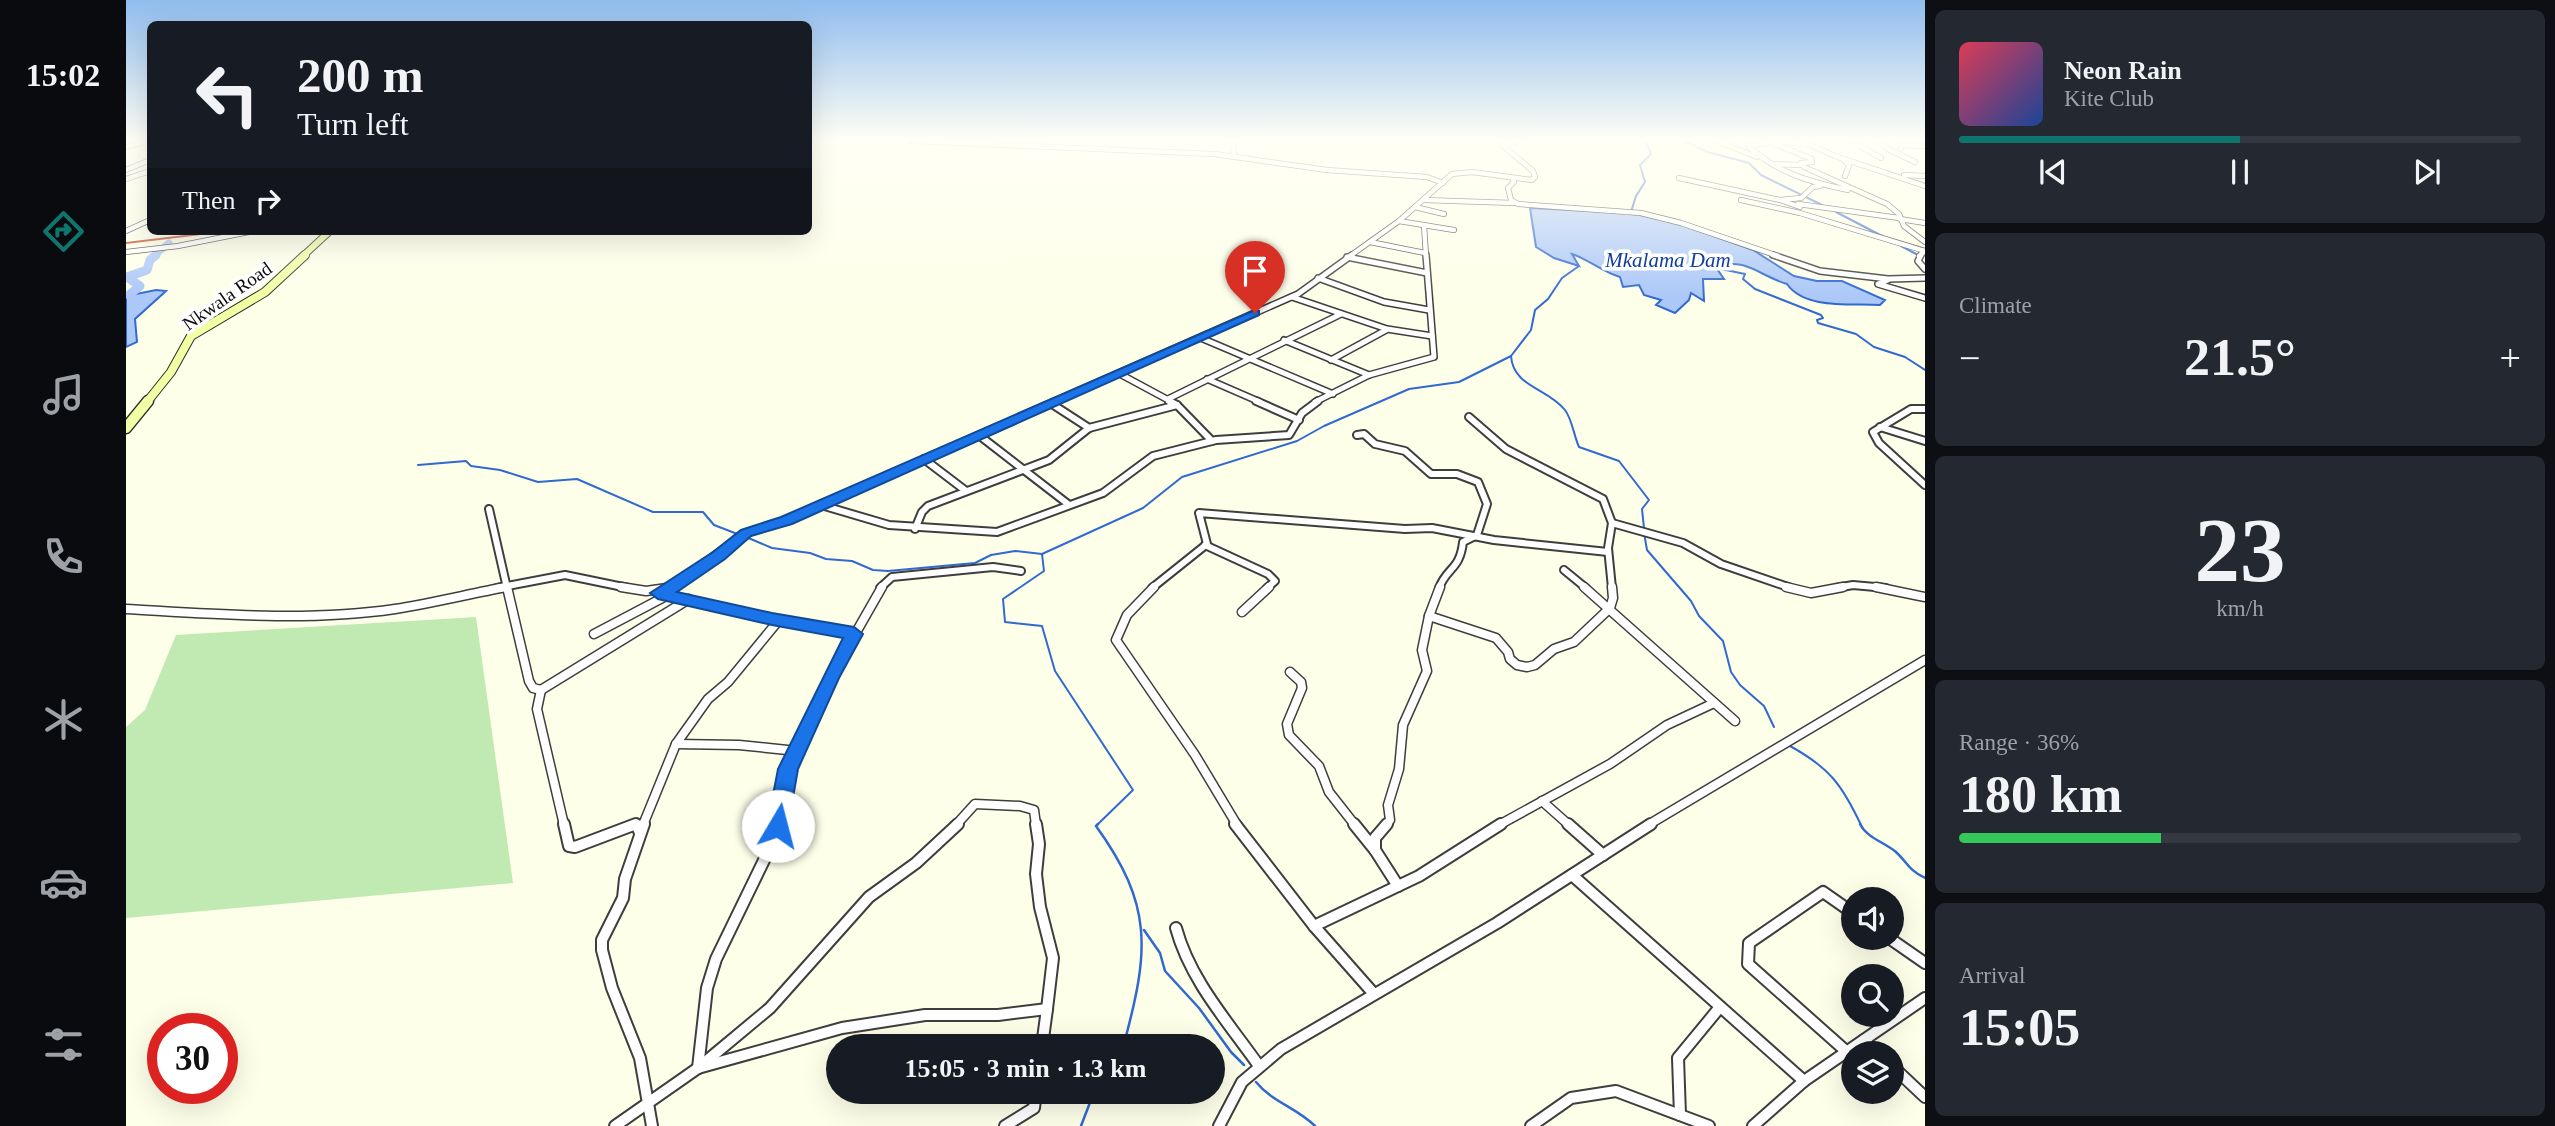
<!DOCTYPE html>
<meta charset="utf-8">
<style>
body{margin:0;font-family:"Times New Roman",serif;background:#242831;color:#f1f3f6;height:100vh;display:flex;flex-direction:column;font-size:26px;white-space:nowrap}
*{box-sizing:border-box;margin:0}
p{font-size:23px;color:#9ea1a6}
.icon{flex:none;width:38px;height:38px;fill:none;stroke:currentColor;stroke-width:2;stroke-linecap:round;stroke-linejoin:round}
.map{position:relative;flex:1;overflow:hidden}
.drawer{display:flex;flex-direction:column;gap:10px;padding:10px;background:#0d0f14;width:630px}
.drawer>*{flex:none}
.hud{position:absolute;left:21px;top:21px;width:665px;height:214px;border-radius:10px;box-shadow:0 7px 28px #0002;background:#171b24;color:#f1f3f6;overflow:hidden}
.controls{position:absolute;left:1715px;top:887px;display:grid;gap:14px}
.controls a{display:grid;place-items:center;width:63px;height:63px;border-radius:50%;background:#171b24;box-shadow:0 7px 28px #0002;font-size:35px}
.speed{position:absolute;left:21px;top:1013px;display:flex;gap:14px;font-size:35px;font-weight:700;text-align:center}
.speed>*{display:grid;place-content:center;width:91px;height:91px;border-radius:50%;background:#171b24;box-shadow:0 7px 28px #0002;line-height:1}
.speed .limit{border:10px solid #d22;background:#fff;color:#111}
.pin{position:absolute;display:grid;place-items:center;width:60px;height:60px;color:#fff;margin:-72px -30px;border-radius:50% 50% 50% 0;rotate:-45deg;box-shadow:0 0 7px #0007}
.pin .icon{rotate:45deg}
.me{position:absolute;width:77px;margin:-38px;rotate:8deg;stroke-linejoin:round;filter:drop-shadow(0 0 5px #0008)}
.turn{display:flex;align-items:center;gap:24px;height:147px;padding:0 35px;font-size:32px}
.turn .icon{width:91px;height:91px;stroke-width:2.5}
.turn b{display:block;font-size:49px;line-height:60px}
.then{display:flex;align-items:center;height:66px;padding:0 35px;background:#0003;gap:14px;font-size:26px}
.big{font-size:52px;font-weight:700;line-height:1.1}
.drawer .widget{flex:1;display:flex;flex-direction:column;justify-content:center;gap:10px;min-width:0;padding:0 24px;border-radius:10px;background:#242831}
.drawer .dial{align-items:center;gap:0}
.dial b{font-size:91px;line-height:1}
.song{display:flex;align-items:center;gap:21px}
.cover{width:84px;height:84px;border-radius:10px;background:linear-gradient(135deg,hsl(350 70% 55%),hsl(220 70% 35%))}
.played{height:7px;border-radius:4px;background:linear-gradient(90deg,#0f766e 50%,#363941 50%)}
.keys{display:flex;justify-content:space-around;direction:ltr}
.heat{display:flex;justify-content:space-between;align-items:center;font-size:38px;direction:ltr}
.charge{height:10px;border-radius:5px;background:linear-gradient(90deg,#34c759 36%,#363941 0)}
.trip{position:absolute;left:700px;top:1034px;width:399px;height:70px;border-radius:35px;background:#171b24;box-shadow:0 7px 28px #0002;font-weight:700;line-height:70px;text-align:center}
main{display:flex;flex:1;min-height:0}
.tab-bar{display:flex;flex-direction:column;width:126px;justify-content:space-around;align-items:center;background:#090b0e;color:#9ea1a6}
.tab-bar .icon{width:49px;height:49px}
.tab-bar .on{color:#0f766e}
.tab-bar b{font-size:32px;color:#f1f3f6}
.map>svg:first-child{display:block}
.green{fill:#c1eab2}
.water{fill:#acc8f8;stroke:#3169d1;stroke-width:2}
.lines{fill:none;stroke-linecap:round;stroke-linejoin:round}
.stream-far1{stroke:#3169d1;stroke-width:2}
.stream{stroke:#3169d1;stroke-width:2.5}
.river-far1{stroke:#acc8f8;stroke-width:7}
.river{stroke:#acc8f8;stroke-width:9}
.street-far4-casing{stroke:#3e3e3e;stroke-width:6}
.street-far3-casing{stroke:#3e3e3e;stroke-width:8}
.street-far2-casing{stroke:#3e3e3e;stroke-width:10}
.street-far1-casing{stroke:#3e3e3e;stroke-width:11}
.street-casing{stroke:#3e3e3e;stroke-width:14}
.secondary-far2-casing{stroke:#2d2d2d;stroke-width:8}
.secondary-far1-casing{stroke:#2d2d2d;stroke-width:10}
.secondary-casing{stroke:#2d2d2d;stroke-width:13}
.street-far4{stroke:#fff;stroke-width:4.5}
.street-far3{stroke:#fff;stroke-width:5}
.street-far2{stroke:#fff;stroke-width:6}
.street-far1{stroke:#fff;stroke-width:8}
.street{stroke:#fff;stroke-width:10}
.secondary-far2{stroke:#f2ffa4;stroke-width:6}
.secondary-far1{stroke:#f2ffa4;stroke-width:8}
.secondary{stroke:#f2ffa4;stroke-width:10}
.rail{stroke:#be4020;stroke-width:2}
.route{fill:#1a73e8;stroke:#114b97;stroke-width:2}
.labels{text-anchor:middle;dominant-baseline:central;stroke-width:7;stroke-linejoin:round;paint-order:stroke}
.far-street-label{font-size:19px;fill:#0b0b0b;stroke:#fff}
.far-water-label{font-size:21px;font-style:italic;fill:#123e9f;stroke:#fff}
</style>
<main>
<nav class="tab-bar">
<b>15:02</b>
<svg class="icon on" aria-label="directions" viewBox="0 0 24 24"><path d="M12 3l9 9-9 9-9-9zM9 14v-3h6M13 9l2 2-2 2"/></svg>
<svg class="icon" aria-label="music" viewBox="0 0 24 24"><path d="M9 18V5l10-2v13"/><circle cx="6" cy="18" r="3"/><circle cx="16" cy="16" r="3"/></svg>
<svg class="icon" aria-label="phone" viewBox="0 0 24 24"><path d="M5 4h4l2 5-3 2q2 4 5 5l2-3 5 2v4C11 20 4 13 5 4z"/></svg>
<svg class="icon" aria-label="climate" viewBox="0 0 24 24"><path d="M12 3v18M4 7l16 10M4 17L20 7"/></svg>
<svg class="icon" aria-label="car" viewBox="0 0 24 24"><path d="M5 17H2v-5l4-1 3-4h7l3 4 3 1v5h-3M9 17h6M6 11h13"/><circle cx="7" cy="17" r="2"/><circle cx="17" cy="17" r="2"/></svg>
<svg class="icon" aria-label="filters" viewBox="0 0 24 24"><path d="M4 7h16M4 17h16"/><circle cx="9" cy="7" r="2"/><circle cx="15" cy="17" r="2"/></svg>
</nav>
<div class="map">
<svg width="1799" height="1126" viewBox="0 0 1799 1126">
<rect width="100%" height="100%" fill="#feffe9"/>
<path class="green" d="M350 617 387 883 0 918V727L19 710 50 635Z"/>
<g class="water">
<path d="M1404 208 1504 213 1552 223 1627 250 1668 276 1691 281H1716L1759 300 1754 305C1726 303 1679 310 1661 284 1631 275 1623 258 1589 266L1598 279H1577L1578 301 1565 293 1563 300 1549 313 1530 305 1535 300 1518 295 1513 285 1497 287 1494 277C1476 272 1464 260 1446 254L1453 266 1428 258 1410 247Z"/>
<path d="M30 290 40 291 9 319 11 342 0 347V296Z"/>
</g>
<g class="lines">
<g class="stream-far1">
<path d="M781 141 786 143"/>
<path d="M1558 141 1582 152 1623 163 1635 175 1696 205"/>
<path d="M1505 212 1510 196 1519 182 1514 165 1525 154 1520 141"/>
<path d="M1710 212 1758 237"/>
<path d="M1775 246 1792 255"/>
<path d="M1590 268 1619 274 1617 279 1629 289 1695 315 1697 318 1691 320 1692 323 1730 334 1748 347 1779 357 1799 370"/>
<path d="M1385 356C1387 387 1422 388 1439 410 1446 419 1448 436 1453 447L1493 461 1523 500 1516 509 1518 528"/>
<path d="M292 465 340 461 345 466 374 470 412 482 451 479 527 512H577L588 525 614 535"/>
<path d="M1518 533 1521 550 1565 601 1573 616 1597 641 1605 672 1614 685 1638 706 1648 727"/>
<path d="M620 537 646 548 684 553 700 559 726 561 747 570 762 571 849 563 865 555 889 551 916 554"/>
<path d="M1664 746C1704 768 1716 785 1735 825"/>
<path d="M971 825 1007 790 929 671 916 626 879 622 877 599 918 571 916 554 1017 508 1056 477 1171 441 1198 426 1283 389 1333 382 1385 356 1405 330 1409 310 1422 299 1436 278 1453 266"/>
</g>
<g class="stream">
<path d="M972 824 970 826C1027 905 1023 950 999 1040L995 1046"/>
<path d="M1734 824C1741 838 1758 842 1770 852 1782 863 1781 869 1799 878"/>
<path d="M1018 930 1034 953 1039 971 1073 1008 1105 1052 1118 1065"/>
<path d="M1130 1082C1146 1102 1171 1108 1189 1126"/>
<path d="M955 1126 968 1092"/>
</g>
<path class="river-far1" d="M28 256 43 243"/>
<path class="river" d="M3 295 14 286 1 277 21 270 24 260 30 255"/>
<defs>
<g id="street-far4">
<path d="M787 141 1088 154 1201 170 1301 177 1317 183"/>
<path d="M1107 141 1108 156"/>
<path d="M1591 141 1631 157"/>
<path d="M1647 141 1680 144"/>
<path d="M1676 141 1709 156 1799 186"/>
<path d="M1725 141 1755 158"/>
<path d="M1753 141 1762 149 1789 162"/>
<path d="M1648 142 1622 146C1651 173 1684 182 1722 190"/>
<path d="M1649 144 1686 159V162L1675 163 1678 167 1761 204 1773 214 1778 226 1799 242"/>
<path d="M0 147 21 141"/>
<path d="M1775 149V145L1799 146"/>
<path d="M1718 160 1723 165 1719 176"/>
<path d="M1646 164 1675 165"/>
<path d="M0 170 24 160"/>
<path d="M1778 175 1799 176"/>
<path d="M1553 178 1654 200"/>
<path d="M0 179 24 171"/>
<path d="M1387 179 1388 182 1382 188 1385 200 1392 204 1515 213 1555 223 1652 256"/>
<path d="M1298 200 1388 203"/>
<path d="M1615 200 1674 213 1799 251"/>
<path d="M1672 204 1773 218"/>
<path d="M1289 207 1318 214"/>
<path d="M1674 207 1654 200 1675 198 1687 187 1694 186"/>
<path d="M1774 219 1799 223"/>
<path d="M1273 221 1328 230"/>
<path d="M1298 225 1300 256"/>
<path d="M0 231 24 220"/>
<path d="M1244 242 1299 253"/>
<path d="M0 252 52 246 128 231"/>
<path d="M1224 256 1273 221 1326 174 1346 172 1406 180 1409 177 1407 171 1377 146 1392 141"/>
<path d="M1793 256 1799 251"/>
</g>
<g id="street-far3">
<path d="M1647 255 1694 271 1762 279 1799 278"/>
<path d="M1795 255 1792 261 1799 269"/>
<path d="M1221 257 1301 273"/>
<path d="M1192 278 1258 302 1303 310"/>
<path d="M1762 280 1752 284 1799 298"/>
<path d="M1166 297 1261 329 1306 336"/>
<path d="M1075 338 1207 394"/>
<path d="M1158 340 1243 375"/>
<path d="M1205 360 1260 330"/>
<path d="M994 374 1046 402"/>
<path d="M1081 379 1134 402"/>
<path d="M1042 399 1215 314"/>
<path d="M927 402 1172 294 1226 255"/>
<path d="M1189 402 1243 375 1308 357 1300 255"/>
</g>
<g id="street-far2">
<path d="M1043 401 1051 405 1086 441"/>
<path d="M1130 401 1173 420"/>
<path d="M926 404 963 428"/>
<path d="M1799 409H1785L1747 432 1753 443 1799 485"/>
<path d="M1343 417 1380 449 1477 499 1486 523 1482 548 1486 588"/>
<path d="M1754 427 1799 441"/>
<path d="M1231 435 1238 434 1249 444 1279 451 1305 474H1331L1352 482 1361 504 1351 535 1337 542C1334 570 1321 567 1313 588"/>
<path d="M854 436 942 504"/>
<path d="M798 459 840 491"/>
<path d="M695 505 763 525 871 532 977 493 1027 456 1090 440 1163 435 1176 413 1192 401"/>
<path d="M363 509 381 588"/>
<path d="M1486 523 1557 543 1595 564 1665 588"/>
<path d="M789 529 796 512 802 506 923 460 963 428 1051 405"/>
<path d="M1079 545 1142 574 1149 581 1141 588"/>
<path d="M1438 570 1460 588"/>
<path d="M371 588 439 575 502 588"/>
<path d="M544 588 620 533 661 520 931 401"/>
<path d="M754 588 766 577 867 567 895 571"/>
<path d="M1026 588 1081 544 1073 513 1279 529 1306 528 1368 540 1482 552"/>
<path d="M1710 588 1727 585 1760 588"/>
</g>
<g id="street-far1">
<path d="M381 587 403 681 407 688 415 690"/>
<path d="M495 587 520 591 548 587"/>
<path d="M1028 587 1001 615 990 640 1069 755 1111 825"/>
<path d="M1458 587 1609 721"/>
<path d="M1660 587 1685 593 1717 587"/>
<path d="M1750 587 1799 597"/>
<path d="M533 593 646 619 728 634"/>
<path d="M0 609C88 614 181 622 269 609 306 603 343 594 380 587"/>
<path d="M1116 612 1143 587"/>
<path d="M1303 616 1370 638 1382 652 1384 659 1391 665 1401 667 1409 665 1428 649 1448 642 1484 608 1487 598 1486 587"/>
<path d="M468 634 542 595"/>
<path d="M1164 672 1175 682 1176 688 1161 724 1163 735 1193 766 1203 792 1229 825"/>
<path d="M415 690 411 709 438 825"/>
<path d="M415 690 563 599"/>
<path d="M550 744 613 745 671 751"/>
<path d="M1416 801 1443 825"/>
<path d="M506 825H511"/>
<path d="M517 825 550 744 582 699 602 682 653 620"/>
<path d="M652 825 662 769 704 678 756 587"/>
<path d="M830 825 849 804 894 806 908 810 910 825"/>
<path d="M1260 825 1264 820 1262 805 1273 769 1277 725 1301 671 1296 650 1303 616 1314 587"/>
<path d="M1373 825 1484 764 1541 725 1588 703"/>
<path d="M1522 825 1799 660"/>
</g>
<g id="street">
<path d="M438 824 443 846 449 847 510 824 514 833"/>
<path d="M518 824 499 879 497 898 476 940V950L486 988 514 1058 526 1126"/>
<path d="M1109 824 1188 926 1248 994"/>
<path d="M1228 824 1249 850"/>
<path d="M1261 824 1249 838V850L1272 886"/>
<path d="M1442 824 1477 855"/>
<path d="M1446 875 1678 1081"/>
<path d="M1188 926 1293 876 1375 824"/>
<path d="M1050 928C1064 980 1102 1022 1133 1066"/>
<path d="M1763 938 1799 963"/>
<path d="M1738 1040 1752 1054"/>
<path d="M916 1046 921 1009"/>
<path d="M1721 1052 1622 964 1623 943 1697 892 1727 913"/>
<path d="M1766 1066 1799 1097"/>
<path d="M572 1068 581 988 590 959 642 852 652 824"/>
<path d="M572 1068 644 1008 743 897 790 863 832 824"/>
<path d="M572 1068 716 1028 799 1015H872L921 1009 927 958 914 907 910 874 913 844 910 824"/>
<path d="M1554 1115 1552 1058 1594 1007"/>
<path d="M489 1126 572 1068"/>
<path d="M879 1126 908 1108 910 1092"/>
<path d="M1093 1126 1116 1082 1155 1049 1371 923 1525 824"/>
<path d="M1405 1126 1445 1098 1490 1091 1583 1126"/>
<path d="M1627 1126 1678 1081 1799 998"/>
</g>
<path id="secondary-far2" d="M177 256 204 231"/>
<path id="secondary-far1" d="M21 402 45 372 65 336 139 292 179 255"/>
<path id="secondary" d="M0 428 22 401"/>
</defs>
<use href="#street-far4" class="street-far4-casing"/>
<use href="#street-far3" class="street-far3-casing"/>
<use href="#street-far2" class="street-far2-casing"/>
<use href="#street-far1" class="street-far1-casing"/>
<use href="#street" class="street-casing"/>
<use href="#secondary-far2" class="secondary-far2-casing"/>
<use href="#secondary-far1" class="secondary-far1-casing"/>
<use href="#secondary" class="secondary-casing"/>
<use href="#street-far4" class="street-far4"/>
<use href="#street-far3" class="street-far3"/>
<use href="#street-far2" class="street-far2"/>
<use href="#street-far1" class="street-far1"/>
<use href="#street" class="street"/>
<use href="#secondary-far2" class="secondary-far2"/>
<use href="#secondary-far1" class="secondary-far1"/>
<use href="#secondary" class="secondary"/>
<path class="rail" d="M0 243 100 231"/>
</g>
<linearGradient id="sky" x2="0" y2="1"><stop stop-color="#90bcee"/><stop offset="0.47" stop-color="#fffff5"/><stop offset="1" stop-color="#fffff5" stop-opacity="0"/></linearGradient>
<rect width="1799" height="298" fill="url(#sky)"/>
<path class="route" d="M1129 310 1133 311V315L666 524 625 536 599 559 551 592 646 613 728 627 737 634 713 678 672 769 662 826 659 832 652 835 644 832 641 826 652 769 717 638 646 625 532 599 524 593 587 552 615 530 655 517Z"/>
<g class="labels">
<g class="far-street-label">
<text transform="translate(101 296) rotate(-35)">Nkwala Road</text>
</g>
<g class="far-water-label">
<text x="1542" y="260">Mkalama Dam</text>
</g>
</g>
</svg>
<div class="controls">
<a><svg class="icon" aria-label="sound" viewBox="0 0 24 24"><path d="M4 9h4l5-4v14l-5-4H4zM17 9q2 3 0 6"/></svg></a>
<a><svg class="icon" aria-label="search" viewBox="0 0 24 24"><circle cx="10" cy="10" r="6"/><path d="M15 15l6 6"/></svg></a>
<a><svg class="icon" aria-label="layers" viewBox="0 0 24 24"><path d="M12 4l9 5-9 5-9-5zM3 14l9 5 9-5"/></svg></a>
</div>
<div class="speed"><div class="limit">30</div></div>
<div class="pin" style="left:1129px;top:313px;background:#d93025"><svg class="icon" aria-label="arrive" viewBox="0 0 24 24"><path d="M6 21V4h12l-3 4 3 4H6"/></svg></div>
<svg class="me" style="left:652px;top:826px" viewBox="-20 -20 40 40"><circle r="19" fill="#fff"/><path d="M0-13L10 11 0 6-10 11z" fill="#1a73e8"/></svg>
<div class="trip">15:05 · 3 min · 1.3 km</div>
<div class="hud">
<div class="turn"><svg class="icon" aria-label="left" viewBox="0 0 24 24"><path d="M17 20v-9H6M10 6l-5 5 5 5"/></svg><div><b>200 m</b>Turn left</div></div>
<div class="then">Then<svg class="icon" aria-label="right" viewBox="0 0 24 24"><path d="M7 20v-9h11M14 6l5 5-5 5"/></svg></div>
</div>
</div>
<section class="drawer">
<div class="widget">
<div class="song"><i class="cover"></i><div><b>Neon Rain</b><p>Kite Club</p></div></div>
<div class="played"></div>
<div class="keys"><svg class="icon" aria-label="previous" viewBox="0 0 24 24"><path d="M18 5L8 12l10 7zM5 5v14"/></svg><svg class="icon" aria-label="pause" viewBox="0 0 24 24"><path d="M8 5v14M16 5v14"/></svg><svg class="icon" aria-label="next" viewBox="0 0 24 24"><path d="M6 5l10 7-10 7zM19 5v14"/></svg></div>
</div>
<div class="widget"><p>Climate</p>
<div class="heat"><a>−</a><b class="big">21.5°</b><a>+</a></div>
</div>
<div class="widget dial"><b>23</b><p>km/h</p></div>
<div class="widget"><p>Range · 36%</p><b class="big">180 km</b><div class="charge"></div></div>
<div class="widget"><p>Arrival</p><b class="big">15:05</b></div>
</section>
</main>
